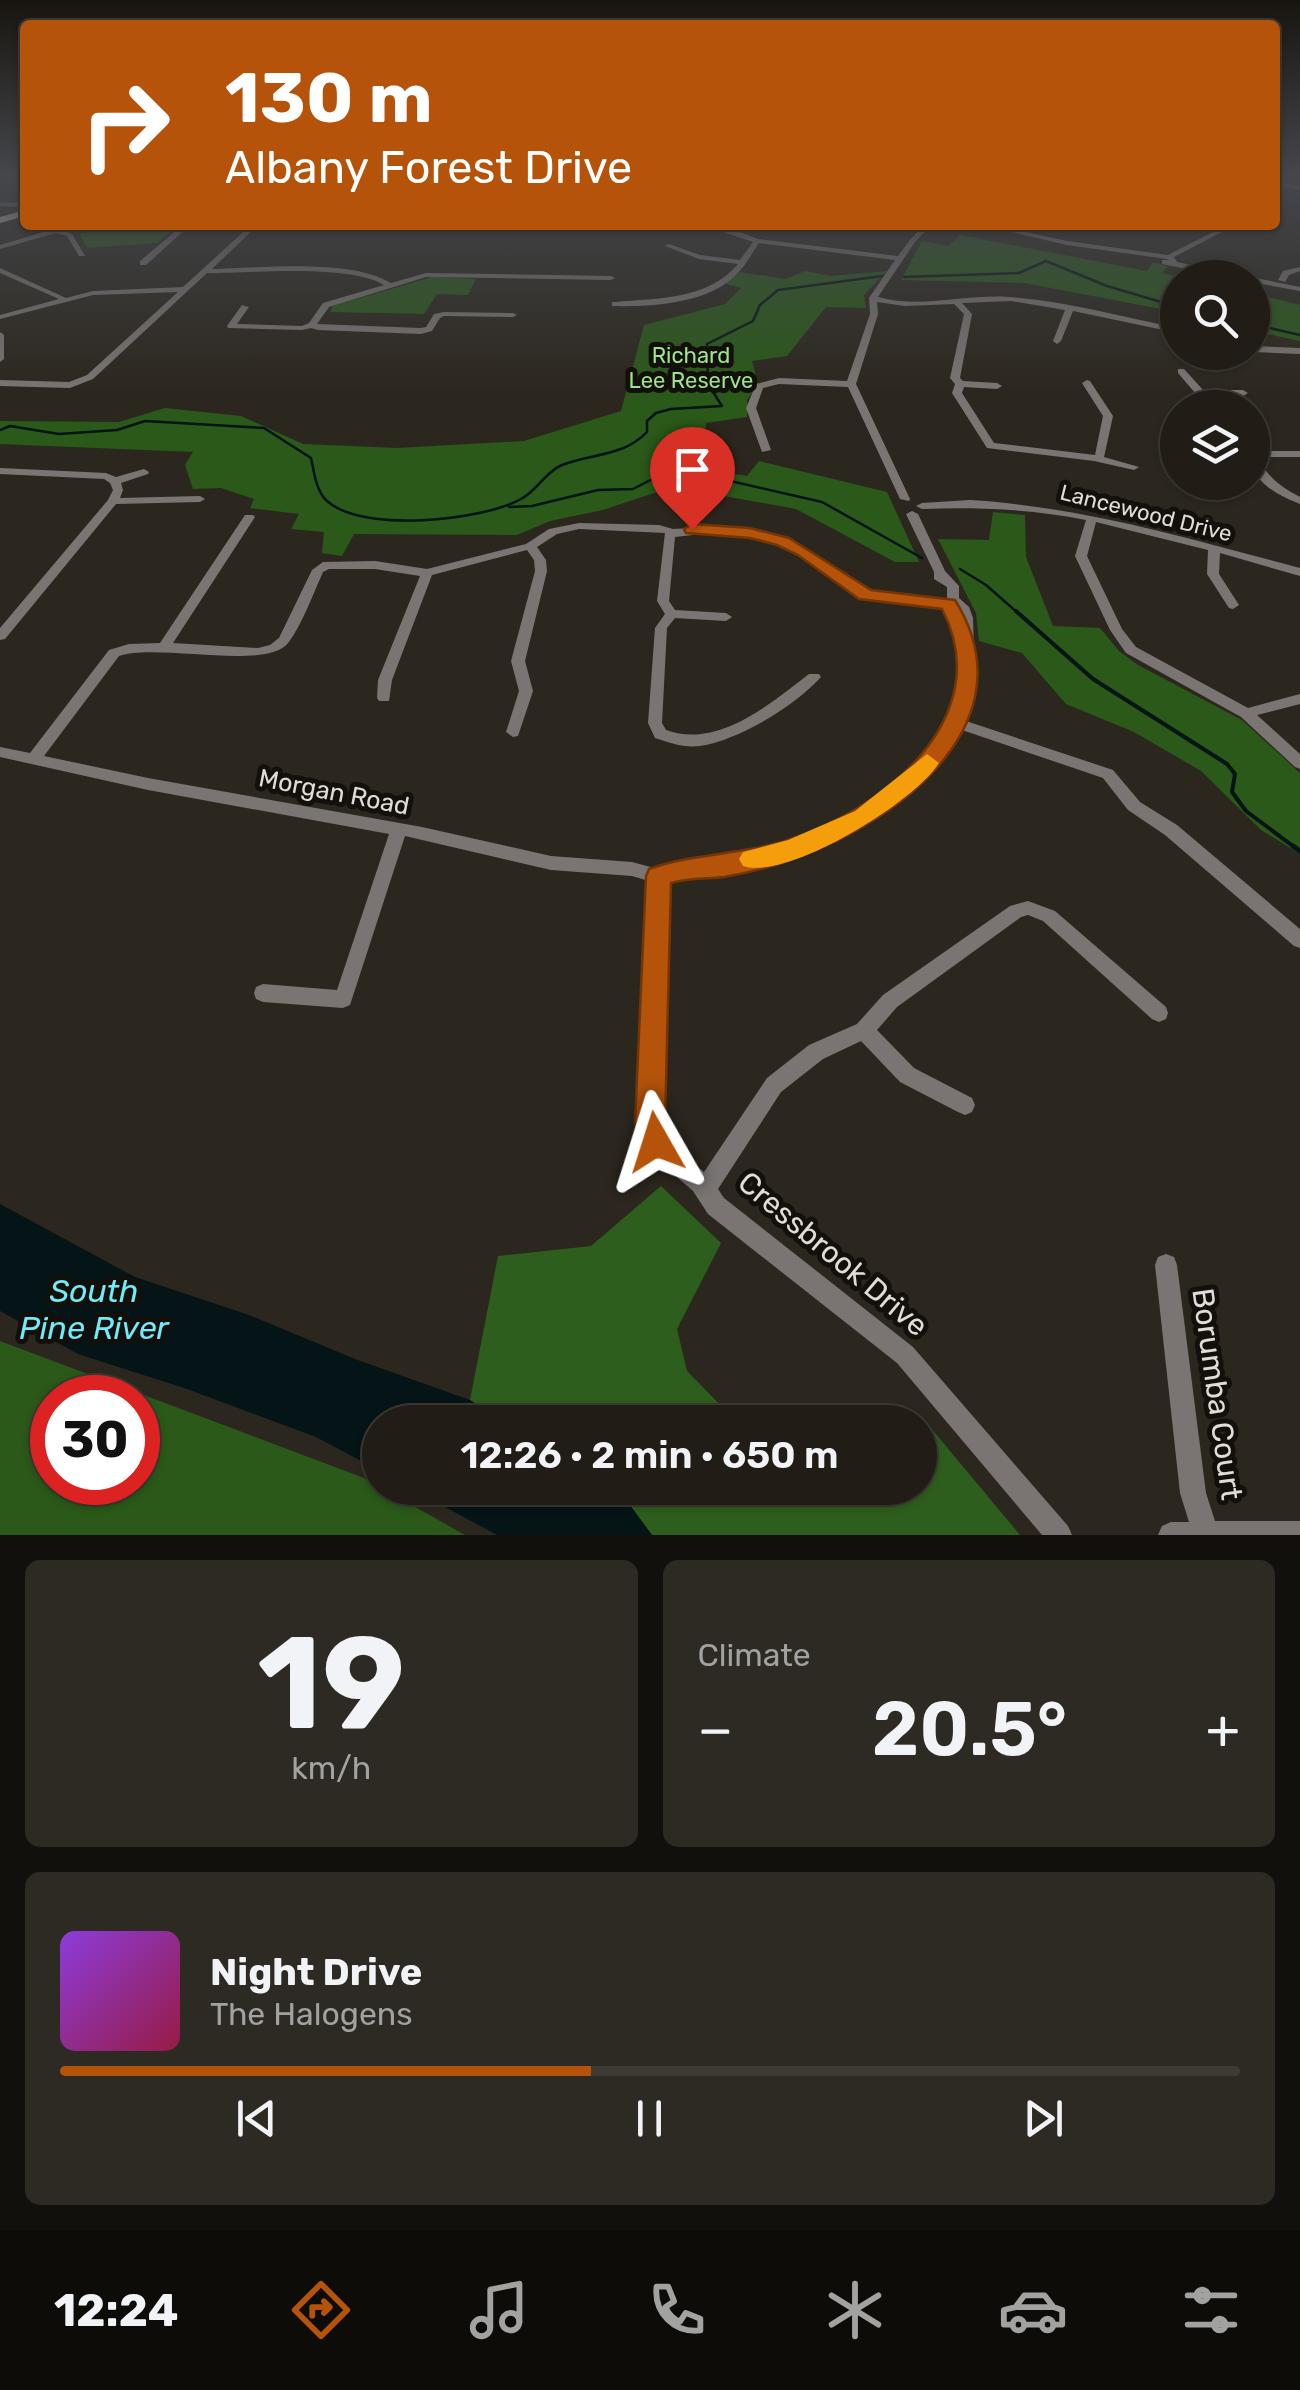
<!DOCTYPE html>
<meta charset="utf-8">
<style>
body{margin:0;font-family:Rubik,sans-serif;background:#2d2a23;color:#f1f3f6;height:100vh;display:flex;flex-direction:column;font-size:38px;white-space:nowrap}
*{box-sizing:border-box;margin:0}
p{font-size:32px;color:#a2a2a1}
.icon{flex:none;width:55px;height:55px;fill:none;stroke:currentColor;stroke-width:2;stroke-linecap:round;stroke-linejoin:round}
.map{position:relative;height:1535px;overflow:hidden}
.details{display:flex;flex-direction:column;gap:25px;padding:25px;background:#12100c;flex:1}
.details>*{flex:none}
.hud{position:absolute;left:20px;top:20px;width:1260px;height:210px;border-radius:10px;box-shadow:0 2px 8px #0004,0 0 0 2px #3e3b35;background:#b45309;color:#fff;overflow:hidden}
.fabs{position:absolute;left:1160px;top:260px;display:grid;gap:20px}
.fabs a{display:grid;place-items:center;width:110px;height:110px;border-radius:50%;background:#211d16;box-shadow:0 2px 8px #0004,0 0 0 2px #3e3b35;font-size:50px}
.speed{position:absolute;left:30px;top:1375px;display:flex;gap:20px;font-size:50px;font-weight:700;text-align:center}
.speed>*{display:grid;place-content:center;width:130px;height:130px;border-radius:50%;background:#211d16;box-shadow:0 2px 8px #0004,0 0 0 2px #3e3b35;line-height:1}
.speed .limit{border:15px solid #d22;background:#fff;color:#111}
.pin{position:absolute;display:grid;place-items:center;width:85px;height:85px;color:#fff;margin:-102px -42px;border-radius:50% 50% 50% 0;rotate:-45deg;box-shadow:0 0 10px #0007}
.pin .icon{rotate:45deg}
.me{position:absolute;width:110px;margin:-55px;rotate:354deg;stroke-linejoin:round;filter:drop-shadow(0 0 8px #0008)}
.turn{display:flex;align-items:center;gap:35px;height:210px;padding:0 40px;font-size:45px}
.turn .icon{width:130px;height:130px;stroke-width:2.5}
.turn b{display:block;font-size:70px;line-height:85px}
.big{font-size:75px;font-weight:600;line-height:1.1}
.details .widget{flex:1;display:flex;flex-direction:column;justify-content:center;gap:15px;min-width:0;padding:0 35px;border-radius:15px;background:#2d2a23}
.details .dial{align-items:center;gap:0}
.dial b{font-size:130px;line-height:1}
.song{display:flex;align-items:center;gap:30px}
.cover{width:120px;height:120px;border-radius:15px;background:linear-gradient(135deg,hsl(270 70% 55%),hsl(340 70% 35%))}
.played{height:10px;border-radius:5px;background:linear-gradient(90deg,#b45309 45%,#3e3b35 45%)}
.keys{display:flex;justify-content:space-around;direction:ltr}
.heat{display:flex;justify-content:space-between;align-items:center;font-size:55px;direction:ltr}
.details .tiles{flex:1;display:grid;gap:25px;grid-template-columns:1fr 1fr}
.widget:last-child{grid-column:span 2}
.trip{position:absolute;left:362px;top:1405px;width:575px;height:100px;border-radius:50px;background:#211d16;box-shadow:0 2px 8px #0004,0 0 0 2px #3e3b35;font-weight:600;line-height:100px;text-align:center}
.dock{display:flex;height:160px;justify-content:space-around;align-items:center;background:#0d0c09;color:#a2a2a1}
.dock .icon{width:70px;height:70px}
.dock .on{color:#b45309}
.dock b{font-size:45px;color:#f1f3f6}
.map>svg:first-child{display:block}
.green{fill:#2a5919;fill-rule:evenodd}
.forest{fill:#2e5e1d}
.water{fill:#051416}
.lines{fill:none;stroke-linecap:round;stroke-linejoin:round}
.stream-far2{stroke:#051416;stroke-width:2.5}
.stream-far1{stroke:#051416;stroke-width:4}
.stream{stroke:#051416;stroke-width:5}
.minor{fill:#7a7572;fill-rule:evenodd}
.highway{fill:#efe3d9;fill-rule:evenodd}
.route{fill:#b45309;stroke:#753606;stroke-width:2.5}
.slow{fill:#f59e0b}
.labels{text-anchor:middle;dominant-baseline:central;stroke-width:10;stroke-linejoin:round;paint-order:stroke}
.far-park-label{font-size:22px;fill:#9ee48a;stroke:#13100c}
.far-street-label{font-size:22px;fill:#e0ddd7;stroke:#13100c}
.street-label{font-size:25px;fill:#e0ddd7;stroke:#13100c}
.near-street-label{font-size:30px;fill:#e0ddd7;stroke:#13100c}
.near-water-label{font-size:32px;font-style:italic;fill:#70ebf9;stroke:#13100c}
</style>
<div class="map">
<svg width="1300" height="1535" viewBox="0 0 1300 1535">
<rect width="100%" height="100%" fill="#2c271e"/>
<g class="green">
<path d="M130 225 176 227 157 243 87 248 79 234Z"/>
<path d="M960 235 1147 271 1153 262 1168 266 1162 273 1180 277 1177 312 1024 283 901 280 922 241 949 246Z"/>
<path d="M805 271 831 276 887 271 864 295 866 308 826 307 787 356 752 361 758 384 747 400V417L706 423 704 469 747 476 759 461 887 492 919 562H895L796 509 685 489 663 490 603 510 550 521 517 535 354 534 342 556 322 553 324 532 291 529 299 514 250 508 254 499 221 488 193 489 185 465 193 452 0 444V421L119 422 165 408 241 416 303 444 397 448 524 441 621 411 644 325 725 304 741 288 723 283 740 272 786 279Z"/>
<path d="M432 277 476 279 468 295 437 294 424 314 330 312 333 306Z"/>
<path d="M1253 293 1300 305V341L1253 331Z"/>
<path d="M993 512 1025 515 1026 557 1053 626 1100 628 1119 651 1138 665 1242 720 1300 773V854L1261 830 1201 771 1134 732 1066 704 1022 653 979 641 976 613 938 539 989 540Z"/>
<path d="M0 1341 364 1478 465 1535H0ZM52 1398H138V1482H52Z"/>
</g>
<g class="forest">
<path d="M661 1186 721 1243 677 1329 687 1371 737 1422H504L470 1400 498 1256 591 1246Z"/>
<path d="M930 1427 1020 1535H652L629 1504 604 1488H800L816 1504 841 1488H920V1433Z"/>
</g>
<g class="water">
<path d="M0 1204 135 1277 249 1315 355 1359 470 1400 504 1422H380V1471L316 1437 187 1389 78 1354 0 1311Z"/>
<path d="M410 1488H604L629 1504 652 1535H497Z"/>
</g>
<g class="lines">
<g class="stream-far2">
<path d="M904 277 1019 273 1046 261 1107 286 1178 307"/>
<path d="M1252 324 1300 335"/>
<path d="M0 430 10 426 59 434 117 430 145 421 264 428 311 458C314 472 316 491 327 501 362 533 482 521 521 499 537 491 545 472 562 465 592 453 623 457 647 432V421L656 413 671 409 722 406 708 384 707 344 753 321 760 305 778 290 882 276"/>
<path d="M509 507 532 506 598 490 633 489 674 468 822 502 922 558"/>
<path d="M960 569 986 585 1019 614"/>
</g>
<path class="stream-far1" d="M1016 611 1093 679 1227 764 1235 774 1232 792 1246 811 1297 849"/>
<path class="stream" d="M1293 846 1300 851"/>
<g class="minor">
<path d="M1275 181 1300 186V190L1275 185Z"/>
<path d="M0 202 25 203V207L0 206Z"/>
<path d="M67 225H77L63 230 72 234 85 256H79L67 236 56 233 0 249V245Z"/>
<path d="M183 225H190L146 265H140V261Z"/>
<path d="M251 225H258L212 269C260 268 350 258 391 283L426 273 611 276 615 278 611 280 426 277 329 307 317 324 421 328 426 327 434 314 444 312 513 313 517 315 513 317 444 316 440 318 432 331 421 334 318 330 311 328 302 330 228 328 227 326 242 305 249 307 237 324 302 326 309 323 323 303 384 285C350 264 250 273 207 273L93 379 70 388 0 386V380L69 382 87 375 178 292 93 295 0 319V315L59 299 0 273V268L66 298 93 291 183 287Z"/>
<path d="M702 225C723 225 740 232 758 239L898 256 910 240 924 225H931L915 242 878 297C921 309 965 294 1009 297 1066 301 1122 317 1178 328V333L1073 311 1061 341 1057 344 1053 341 1065 310 1011 301 962 303 972 314 960 378 963 381 997 383 1002 386 997 389 964 387 962 393 994 443 1095 455 1103 416 1082 383 1087 380 1090 381 1113 416 1104 457 1139 467 1134 470 1094 461 987 448 952 393 955 384 950 378 964 314 954 304 905 306 877 302 878 314 856 384 910 499 909 501 900 499 848 387 779 384 763 388 756 408 771 450 762 452 746 408 756 384 779 378 847 381 870 314 869 298 895 260 759 243C751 254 745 267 735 276 706 304 650 307 612 306V302H615C658 298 708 300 738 264L699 259 665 246 669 244 700 255 740 260 753 242Z"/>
<path d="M982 225H994L1067 241 1168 255 1227 225H1235L1174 257 1177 262 1300 287V291L1252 282V278H1231L1162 264V260H1168L1167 259 1067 245Z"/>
<path d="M1108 225H1131L1128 227Z"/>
<path d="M1300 267V271L1289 275 1285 282 1278 280 1283 271Z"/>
<path d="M0 332 4 335V359L0 362Z"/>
<path d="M1252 346 1300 348V354L1252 352Z"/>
<path d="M1178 369H1184L1203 390H1243L1248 393 1243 396H1208L1218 408H1208L1178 373Z"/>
<path d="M1252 451H1300V457H1258C1267 477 1281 487 1300 497V504C1284 498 1259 486 1253 468 1252 466 1252 453 1252 451Z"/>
<path d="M0 468 106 473 116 477 144 469 149 472 148 474 121 483 123 490 120 498 200 496 205 499 200 502 116 504 5 639 0 640V628L108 500 113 490 110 483 104 479 0 474Z"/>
<path d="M970 500C1084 507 1190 539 1300 568V576L1220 553 1219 574 1239 605 1233 609 1229 608 1207 574 1208 550 1096 522 1087 556 1122 629 1136 647 1248 708 1300 694V704L1257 715 1300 754V769L1295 767 1241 717 1126 653 1110 630 1075 556 1086 520C1031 509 978 507 922 509L916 506 922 503Z"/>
<path d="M912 511 918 514 945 571 959 586V598L969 607 973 618 975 690 966 705V721L1113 770 1140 802 1177 825 1300 929V948L1294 946 1165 835 1128 810 1103 778 962 730C943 751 926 776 905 794 855 836 791 858 728 872 707 876 687 876 666 881L660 1123 671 1144 704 1172 767 1078 809 1045 857 1024 883 995 1010 906 1028 901 1055 911 1166 1007 1168 1013 1166 1019 1159 1022 1152 1019 1043 921 1028 915 1021 917 897 1007 877 1030 914 1068 972 1098 975 1105 972 1112 965 1115 958 1112 900 1082 861 1041 823 1059 781 1092 718 1189 724 1198 913 1347 1068 1526 1072 1535H1042L897 1363 708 1214 693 1191 656 1159 640 1123 649 881 632 876 551 870 405 836 350 1005 343 1008 263 1002 256 999 254 993 256 987 263 984 337 990 389 834 148 790 0 757V747L30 753 109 650 129 644 160 643 245 515H253L255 517 173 643 258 648 270 645 279 638 312 570 323 562 375 561 427 569 526 544 549 529 579 523 659 525 673 529 710 527 769 534 808 550 869 591 947 599V587L934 579V572L906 514ZM579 529 665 533 657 601 665 614 655 628 648 723 655 738C670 743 684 748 700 746 739 740 795 706 821 677L819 674H809C770 704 718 749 666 730L662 723 667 628 675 618 726 621 732 617 726 613 675 610 669 601 675 537 710 533 767 540 800 554 862 598 955 608 961 618 962 676 961 690 952 705V723L897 784 857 813 789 843 723 859 690 861 658 869 632 862 551 856 422 827 148 778 44 756 119 656C158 643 266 671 288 643 301 627 314 592 323 572L329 569H375L420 576 378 680 377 698 379 701H389L392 680 432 575 527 550 534 560 535 571 511 661 519 691 506 732 513 737 518 736 533 691 525 661 547 571 546 560 537 547 557 534Z"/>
<path d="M1166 1254 1174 1257 1177 1265 1206 1493 1215 1521H1300V1535H1158L1162 1526 1171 1522H1189L1180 1493 1155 1265 1158 1257Z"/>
</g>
<path class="highway" d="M25 210V216L0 223V217Z"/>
</g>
<linearGradient id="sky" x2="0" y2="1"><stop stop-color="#181510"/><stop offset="0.45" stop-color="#45474c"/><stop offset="1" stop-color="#45474c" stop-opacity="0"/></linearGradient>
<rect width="1300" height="391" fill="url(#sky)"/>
<path class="route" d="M692 524 750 528 789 538 871 590 955 600C1030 720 903 819 798 857 775 866 748 873 724 877 706 879 689 878 671 883L665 1123 671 1142 667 1153 656 1158 644 1153 635 1123 646 876 649 869C693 853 740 855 785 841 881 812 999 718 942 609L859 599 798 555 777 545 750 538 686 533 684 529Z"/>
<path class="slow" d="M927 754 939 763C915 802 787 881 743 866L739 859 743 852 788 840 855 811Z"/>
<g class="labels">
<g class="far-park-label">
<text x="691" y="355">Richard<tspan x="691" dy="25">Lee Reserve</tspan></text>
</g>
<g class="far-street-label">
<text transform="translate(1146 513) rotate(14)">Lancewood Drive</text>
</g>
<g class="street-label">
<text transform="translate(334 792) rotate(11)">Morgan Road</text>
</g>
<g class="near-street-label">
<text transform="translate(833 1254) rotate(40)">Cressbrook Drive</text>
<text transform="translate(1217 1394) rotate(82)">Borumba Court</text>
</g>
<g class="near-water-label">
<text x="94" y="1291">South<tspan x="94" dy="37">Pine River</tspan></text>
</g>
</g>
</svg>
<div class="fabs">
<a><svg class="icon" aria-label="search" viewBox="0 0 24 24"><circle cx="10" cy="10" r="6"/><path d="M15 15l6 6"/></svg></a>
<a><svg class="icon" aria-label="layers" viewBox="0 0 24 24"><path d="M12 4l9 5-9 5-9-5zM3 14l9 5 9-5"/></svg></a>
</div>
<div class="speed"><div class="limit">30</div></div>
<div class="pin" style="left:692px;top:529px;background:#d93025"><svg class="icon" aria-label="arrive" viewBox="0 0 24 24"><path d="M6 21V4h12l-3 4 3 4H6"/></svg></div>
<svg class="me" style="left:656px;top:1142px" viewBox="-20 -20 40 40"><path d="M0-17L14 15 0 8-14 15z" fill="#b45309" stroke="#fff" stroke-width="4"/></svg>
<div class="trip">12:26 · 2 min · 650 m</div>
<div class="hud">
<div class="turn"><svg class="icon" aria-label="right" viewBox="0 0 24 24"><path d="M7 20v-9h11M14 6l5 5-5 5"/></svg><div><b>130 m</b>Albany Forest Drive</div></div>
</div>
</div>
<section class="details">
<div class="tiles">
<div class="widget dial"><b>19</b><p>km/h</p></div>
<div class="widget"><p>Climate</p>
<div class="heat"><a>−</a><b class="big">20.5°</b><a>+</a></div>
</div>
<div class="widget">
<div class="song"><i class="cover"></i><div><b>Night Drive</b><p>The Halogens</p></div></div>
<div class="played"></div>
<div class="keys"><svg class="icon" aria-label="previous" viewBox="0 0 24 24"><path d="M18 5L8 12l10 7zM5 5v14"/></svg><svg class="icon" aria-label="pause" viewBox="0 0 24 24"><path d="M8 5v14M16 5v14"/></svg><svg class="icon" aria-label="next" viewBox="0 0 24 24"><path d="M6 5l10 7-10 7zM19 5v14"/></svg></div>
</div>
</div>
</section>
<nav class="dock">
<b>12:24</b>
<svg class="icon on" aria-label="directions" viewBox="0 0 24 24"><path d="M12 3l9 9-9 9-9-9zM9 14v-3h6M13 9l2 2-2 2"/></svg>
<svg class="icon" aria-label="music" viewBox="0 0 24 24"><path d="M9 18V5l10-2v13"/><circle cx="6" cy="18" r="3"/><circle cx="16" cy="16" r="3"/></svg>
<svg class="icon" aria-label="phone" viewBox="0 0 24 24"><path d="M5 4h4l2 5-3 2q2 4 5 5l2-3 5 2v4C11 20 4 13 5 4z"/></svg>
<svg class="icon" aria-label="climate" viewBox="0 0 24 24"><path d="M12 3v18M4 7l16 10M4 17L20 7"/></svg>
<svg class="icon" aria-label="car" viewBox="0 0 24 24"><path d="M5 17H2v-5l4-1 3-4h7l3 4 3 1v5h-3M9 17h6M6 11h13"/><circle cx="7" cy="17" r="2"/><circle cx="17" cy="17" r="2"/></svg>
<svg class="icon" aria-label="filters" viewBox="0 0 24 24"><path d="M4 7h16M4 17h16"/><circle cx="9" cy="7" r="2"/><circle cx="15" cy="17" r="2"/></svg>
</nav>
